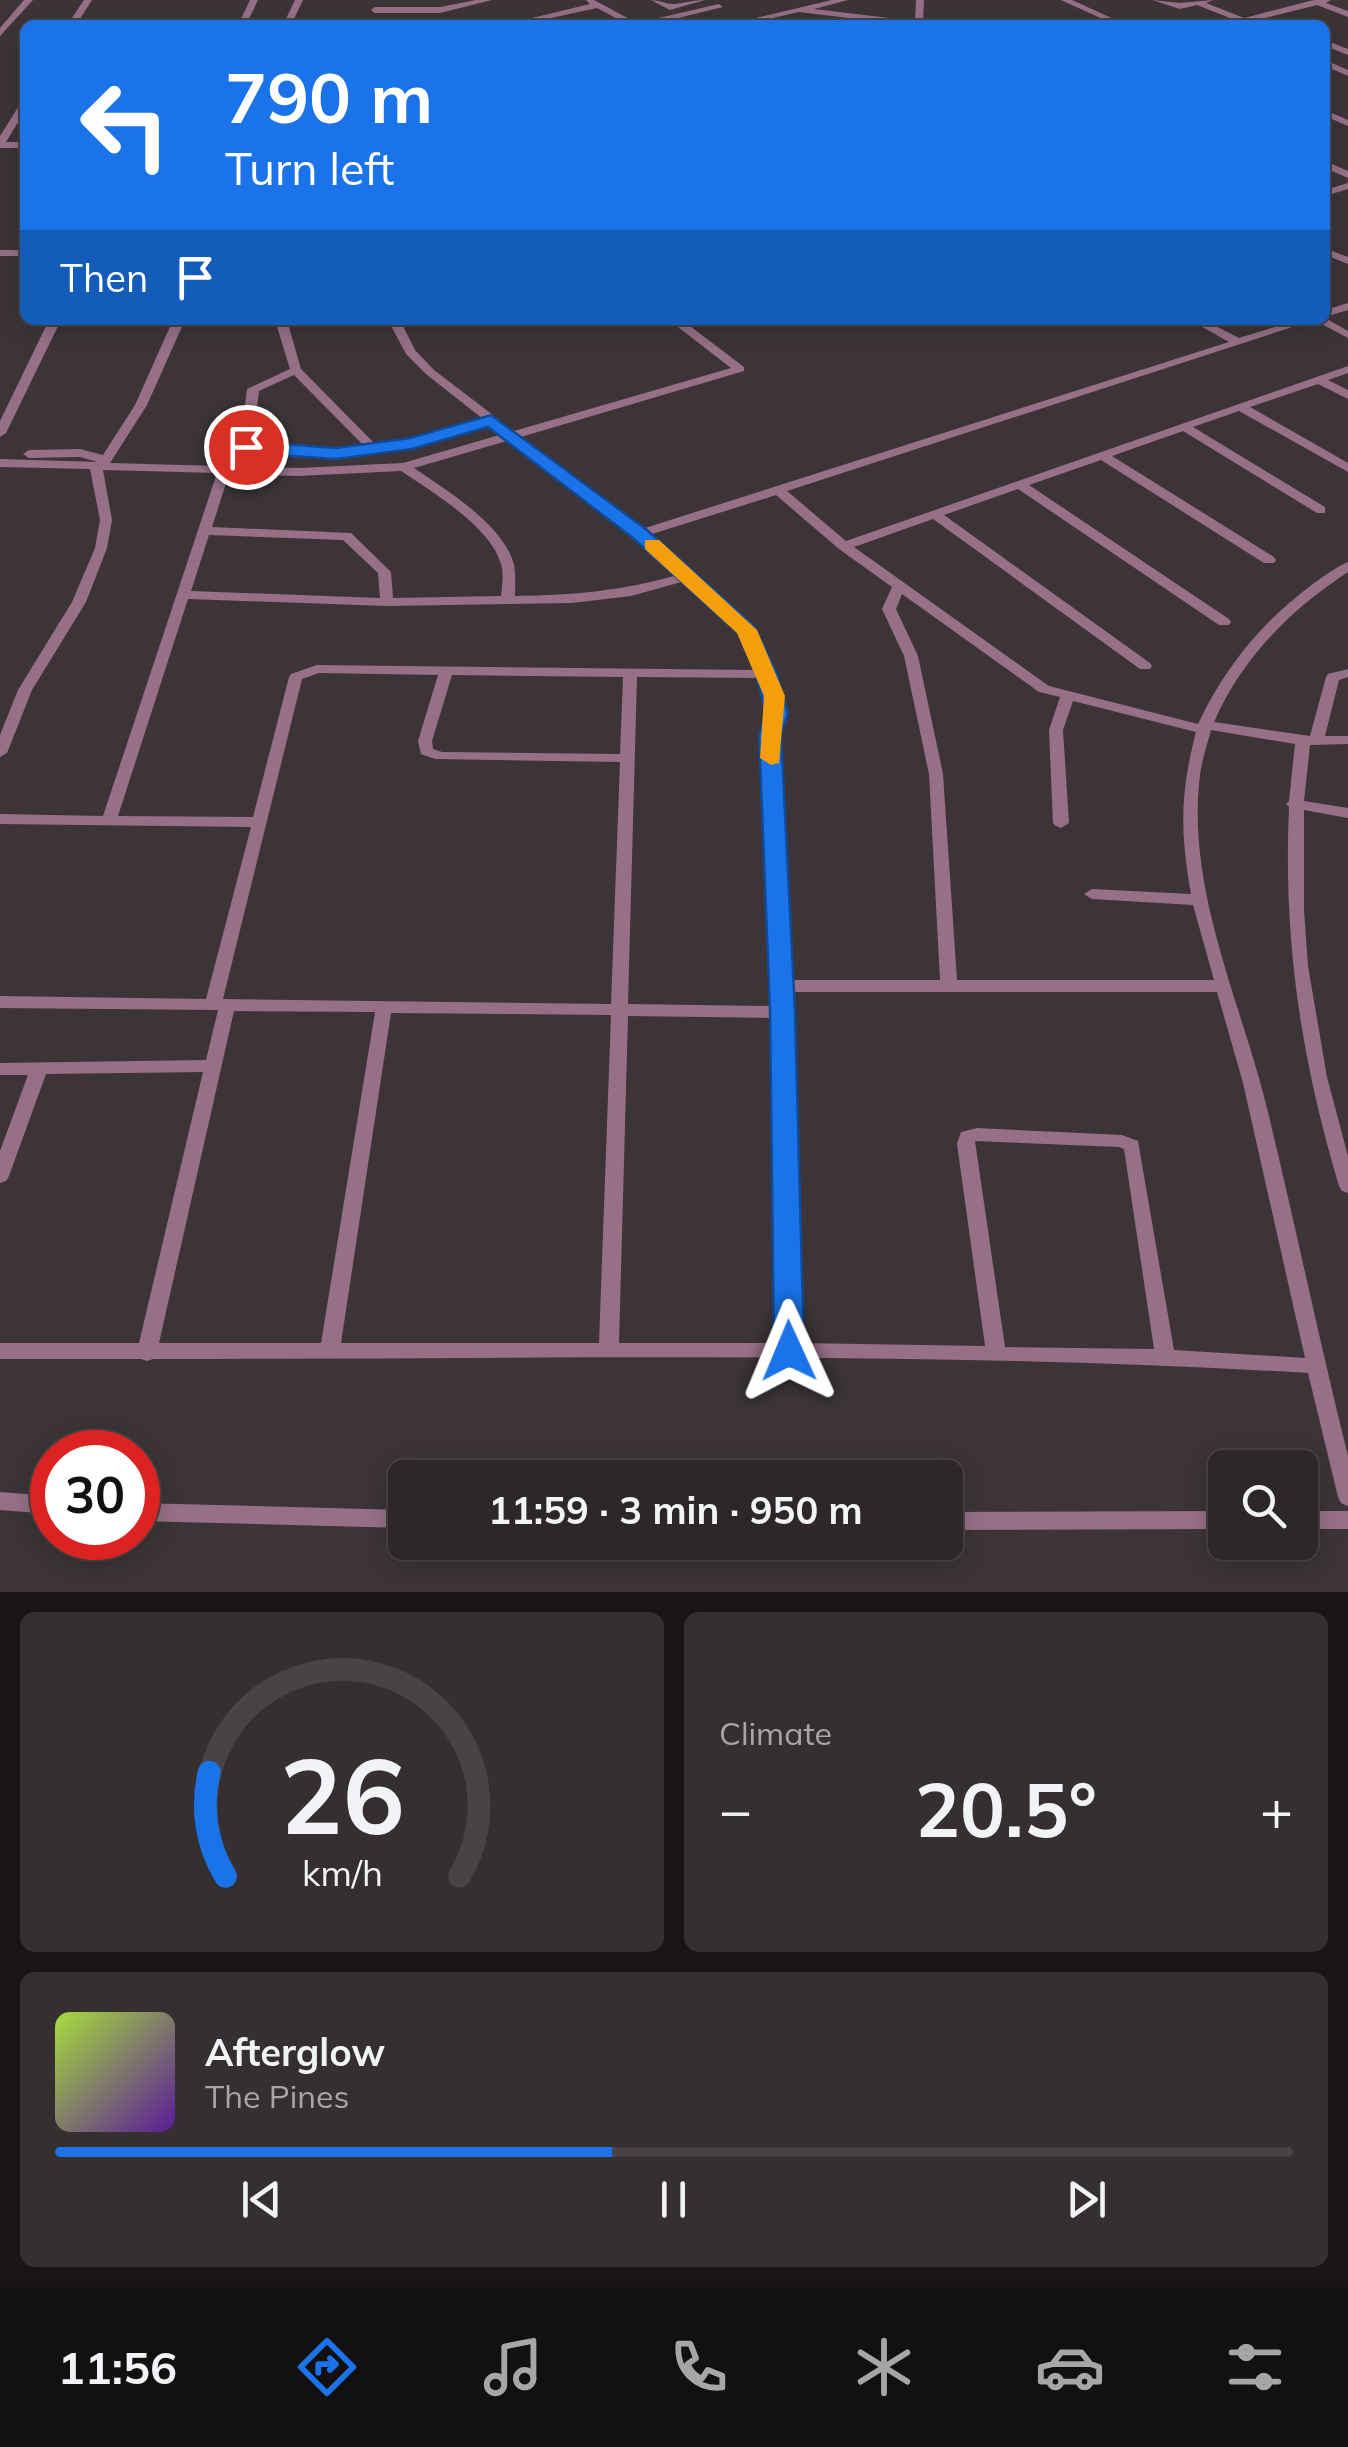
<!DOCTYPE html>
<meta charset="utf-8">
<style>
body{margin:0;font-family:Mulish,sans-serif;background:#352f30;color:#f1f3f6;height:100vh;display:flex;flex-direction:column;font-size:38px;white-space:nowrap}
*{box-sizing:border-box;margin:0}
p{font-size:32px;color:#a7a5a8}
.icon{flex:none;width:55px;height:55px;fill:none;stroke:currentColor;stroke-width:2;stroke-linecap:round;stroke-linejoin:round}
.map{position:relative;height:1592px;overflow:hidden}
.side{display:flex;flex-direction:column;gap:20px;padding:20px;background:#191516;flex:1}
.side>*{flex:none}
.banner{position:absolute;left:20px;top:20px;width:1310px;height:305px;border-radius:15px;box-shadow:0 5px 25px #0003,0 0 0 2px #484445;background:#1a73e8;color:#fff;overflow:hidden}
.buttons{position:absolute;left:1208px;top:1450px;display:grid;gap:20px}
.buttons a{display:grid;place-items:center;width:110px;height:110px;border-radius:15px;background:#2d2728;box-shadow:0 5px 25px #0003,0 0 0 2px #484445;font-size:50px}
.speed{position:absolute;left:30px;top:1430px;display:flex;gap:20px;font-size:50px;font-weight:700;text-align:center}
.speed>*{display:grid;place-content:center;width:130px;height:130px;border-radius:50%;background:#2d2728;box-shadow:0 5px 25px #0003,0 0 0 2px #484445;line-height:1}
.speed .limit{border:15px solid #d22;background:#fff;color:#111}
.pin{position:absolute;display:grid;place-items:center;width:85px;height:85px;color:#fff;margin:-42px;border:5px solid #fff;border-radius:50%;box-shadow:0 2px 10px #0007}
.me{position:absolute;width:110px;margin:-55px;rotate:359deg;stroke-linejoin:round;filter:drop-shadow(0 0 8px #0008)}
.turn{display:flex;align-items:center;gap:35px;height:210px;padding:0 40px;font-size:45px}
.turn .icon{width:130px;height:130px;stroke-width:2.5}
.turn b{display:block;font-size:70px;line-height:85px}
.then{display:flex;align-items:center;height:95px;padding:0 40px;background:#0003;gap:20px;font-size:38px}
.big{font-size:75px;font-weight:700;line-height:1.1}
.side .card{flex:1;display:flex;flex-direction:column;justify-content:center;gap:15px;min-width:0;padding:0 35px;border-radius:15px;background:#352f30}
.side .dial{align-items:center;gap:0}
.dial svg{height:260px;overflow:visible;fill:none;stroke:#484445;stroke-width:7;stroke-linecap:round;text-anchor:middle}
.dial text{fill:#f1f3f6;stroke:none}
.song{display:flex;align-items:center;gap:30px}
.cover{width:120px;height:120px;border-radius:15px;background:linear-gradient(135deg,hsl(80 70% 55%),hsl(270 70% 35%))}
.played{height:10px;border-radius:5px;background:linear-gradient(90deg,#1a73e8 45%,#484445 45%)}
.keys{display:flex;justify-content:space-around;direction:ltr}
.heat{display:flex;justify-content:space-between;align-items:center;font-size:55px;direction:ltr}
.side .tiles{flex:1;display:grid;gap:20px;grid-template-columns:1fr 1fr}
.card:last-child{grid-column:span 2}
.trip{position:absolute;left:388px;top:1460px;width:575px;height:100px;border-radius:15px;background:#2d2728;box-shadow:0 5px 25px #0003,0 0 0 2px #484445;font-weight:700;line-height:100px;text-align:center}
.tabs{display:flex;height:160px;justify-content:space-around;align-items:center;background:#121010;color:#a7a5a8}
.tabs .icon{width:70px;height:70px}
.tabs .on{color:#1a73e8}
.tabs b{font-size:45px;color:#f1f3f6}
.map>svg:first-child{display:block}
.lines{fill:none;stroke-linecap:round;stroke-linejoin:round}
.minor{fill:#977088;fill-rule:evenodd}
.route{fill:#1a73e8;stroke:#114b97;stroke-width:2.5}
.slow{fill:#f59e0b}
</style>
<div class="map">
<svg width="1348" height="1592" viewBox="0 0 1348 1592">
<rect width="100%" height="100%" fill="#3c3436"/>
<g class="lines">
<g class="minor">
<path d="M24 0H33L0 36V28Z"/>
<path d="M84 0H92L78 22H142L146 25H67Z"/>
<path d="M250 0H258L246 25H238Z"/>
<path d="M295 0H303L291 25H283Z"/>
<path d="M476 0H492L440 13H375L371 10 375 7H440Z"/>
<path d="M586 0H594L637 23 719 4 723 7 650 25H629L597 8 519 25H503L590 4Z"/>
<path d="M651 0C659 0 666 4 674 4 684 3 694 0 705 0L670 10Z"/>
<path d="M832 0H848L814 9 915 21 916 0H924L923 24 906 25 799 12 742 25H726Z"/>
<path d="M1061 0H1072L1127 25H1116Z"/>
<path d="M1152 0 1180 3 1213 0 1206 3 1244 18 1314 0H1331L1326 3 1348 11V17L1317 5 1237 25H1223L1235 20 1197 5 1180 9Z"/>
<path d="M1325 40 1348 49V55L1325 46Z"/>
<path d="M1325 60 1348 70V76L1325 66Z"/>
<path d="M25 100V111L6 142H25V148H0V136L22 101Z"/>
<path d="M1325 110 1348 120V126L1325 116Z"/>
<path d="M1325 161 1348 171V178L1325 168Z"/>
<path d="M1348 183V189L1325 196V190Z"/>
<rect x="0" y="250" width="25" height="6"/>
<path d="M1332 251 1348 257V264L1328 256 1327 254Z"/>
<path d="M1348 303V310L1325 317V310Z"/>
<path d="M1325 318 1348 331V338L1314 320Z"/>
<path d="M49 320H61L6 433 0 437V421Z"/>
<path d="M173 320H185L147 405 110 463 298 468 403 463 503 434 490 424C408 449 327 470 242 450L240 447 247 389 290 369 275 320H287L301 369 377 446 483 419 426 374 406 354 388 320H400L415 350 434 370 514 431 731 368 669 320H682L744 367V371L521 437 642 529 1229 342 1190 320H1204L1239 338 1297 320H1314L787 491 846 541 1348 366V373L1328 380 1348 390V399L1318 384 1250 407 1348 463V472L1239 411 1193 427 1325 507V513H1317L1183 431 1112 456 1274 557 1276 560 1274 563H1264L1101 460 1029 485 1229 619 1231 622 1229 625H1219L1018 489 944 515 1150 663 1152 666 1150 669H1140L933 519 854 547 1049 686 1198 724C1224 669 1260 624 1309 587 1321 578 1334 568 1348 562V572C1290 610 1242 658 1214 722L1310 736 1326 677 1328 674 1348 669V677L1339 680 1325 736H1348V744L1310 745 1304 801 1348 808V818L1304 810V910L1308 966 1327 1077 1348 1156V1193L1342 1191 1339 1186C1301 1059 1283 940 1289 807L1286 804 1289 801 1295 744 1211 730C1207 745 1202 760 1200 775 1186 889 1240 999 1267 1108 1295 1223 1319 1340 1348 1456V1506L1341 1503 1338 1497 1308 1373C924 1350 538 1359 153 1359L147 1361 141 1359H0V1343H139L203 1072 46 1074 9 1176 6 1181 0 1183V1151L28 1075H0V1063L206 1060 218 1010 0 1008V996L206 999 251 827 0 824V814L103 816 217 473 103 470 112 520 107 548 86 602 32 690 7 753 0 757V735L18 690 72 602 95 548 100 520 90 469 0 467V459L98 462 80 457 29 458 23 454 29 450 80 449 103 455 135 405ZM294 375 366 448 306 452 252 445 259 391ZM510 440 635 537 678 575C620 591 575 595 515 596 515 586 516 575 514 565 505 526 445 489 414 468ZM401 471C431 491 491 527 501 564 504 574 502 586 501 596L393 598 391 572 351 533 212 527 229 474 298 476ZM776 495 839 549 892 587 882 609 904 656 929 774 940 980H789L777 735 784 714 781 696 754 630 696 577 695 573 690 572 649 535ZM209 535 343 540 378 573 380 598 191 591ZM685 581 741 632 756 670 317 665 291 674 289 677 253 817 118 816 188 599 387 606 572 603 631 596ZM902 594 1039 692 1060 697 1049 730 1053 823 1056 826 1061 828 1069 823 1063 730 1073 701 1196 732C1180 793 1180 833 1191 894L1092 889 1084 894 1092 899 1193 905 1214 980H957L943 774 918 656 896 609ZM319 673 438 675 418 741 421 754 435 759 620 762 611 1004 223 999 302 679ZM452 675 623 677 620 754 442 752 433 749 432 741ZM637 677 760 678C769 702 771 711 763 735L773 1006 628 1004ZM789 992H1217L1243 1083 1305 1358 1174 1350 1138 1141 1122 1135 977 1128 961 1132 957 1144 985 1346 799 1343ZM234 1011 375 1012 321 1343H159ZM391 1013 611 1015 599 1343H341ZM628 1016 774 1018 779 1343H619ZM975 1141 1119 1147 1124 1149 1154 1349 1005 1347Z"/>
<path d="M0 1492 52 1496V1514L0 1510Z"/>
<path d="M138 1503 405 1510V1528L138 1521Z"/>
<path d="M1225 1511V1529L945 1530V1512Z"/>
<rect x="1300" y="1511" width="48" height="18"/>
</g>
</g>
<path class="route" d="M491 415 647 530 754 626 777 674 788 714 781 734 795 1012 804 1351 800 1360H778L774 1351 770 1012 759 734 766 714 756 674 738 633 633 538 488 427 412 449 336 459 246 453 237 447 246 441 336 448 410 438Z"/>
<path class="slow" d="M645 540H659L757 630 785 696 779 763 771 765 760 758 764 696 737 633 645 549Z"/>
</svg>
<div class="buttons">
<a><svg class="icon" aria-label="search" viewBox="0 0 24 24"><circle cx="10" cy="10" r="6"/><path d="M15 15l6 6"/></svg></a>
</div>
<div class="speed"><div class="limit">30</div></div>
<div class="pin" style="left:246px;top:447px;background:#d93025"><svg class="icon" aria-label="arrive" viewBox="0 0 24 24"><path d="M6 21V4h12l-3 4 3 4H6"/></svg></div>
<svg class="me" style="left:789px;top:1351px" viewBox="-20 -20 40 40"><path d="M0-17L14 15 0 8-14 15z" fill="#1a73e8" stroke="#fff" stroke-width="4"/></svg>
<div class="trip">11:59 · 3 min · 950 m</div>
<div class="banner">
<div class="turn"><svg class="icon" aria-label="left" viewBox="0 0 24 24"><path d="M17 20v-9H6M10 6l-5 5 5 5"/></svg><div><b>790 m</b>Turn left</div></div>
<div class="then">Then<svg class="icon" aria-label="arrive" viewBox="0 0 24 24"><path d="M6 21V4h12l-3 4 3 4H6"/></svg></div>
</div>
</div>
<section class="side">
<div class="tiles">
<div class="card dial"><svg viewBox="0 0 100 80">
<path d="M14 69A42 42 0 1 1 86 69"/>
<path d="M14 69A42 42 0 0 1 9 37" stroke="#1a73e8"/>
<text x="50" y="56" font-size="32" font-weight="700">26</text>
<text x="50" y="72" font-size="11">km/h</text>
</svg></div>
<div class="card"><p>Climate</p>
<div class="heat"><a>−</a><b class="big">20.5°</b><a>+</a></div>
</div>
<div class="card">
<div class="song"><i class="cover"></i><div><b>Afterglow</b><p>The Pines</p></div></div>
<div class="played"></div>
<div class="keys"><svg class="icon" aria-label="previous" viewBox="0 0 24 24"><path d="M18 5L8 12l10 7zM5 5v14"/></svg><svg class="icon" aria-label="pause" viewBox="0 0 24 24"><path d="M8 5v14M16 5v14"/></svg><svg class="icon" aria-label="next" viewBox="0 0 24 24"><path d="M6 5l10 7-10 7zM19 5v14"/></svg></div>
</div>
</div>
</section>
<nav class="tabs">
<b>11:56</b>
<svg class="icon on" aria-label="directions" viewBox="0 0 24 24"><path d="M12 3l9 9-9 9-9-9zM9 14v-3h6M13 9l2 2-2 2"/></svg>
<svg class="icon" aria-label="music" viewBox="0 0 24 24"><path d="M9 18V5l10-2v13"/><circle cx="6" cy="18" r="3"/><circle cx="16" cy="16" r="3"/></svg>
<svg class="icon" aria-label="phone" viewBox="0 0 24 24"><path d="M5 4h4l2 5-3 2q2 4 5 5l2-3 5 2v4C11 20 4 13 5 4z"/></svg>
<svg class="icon" aria-label="climate" viewBox="0 0 24 24"><path d="M12 3v18M4 7l16 10M4 17L20 7"/></svg>
<svg class="icon" aria-label="car" viewBox="0 0 24 24"><path d="M5 17H2v-5l4-1 3-4h7l3 4 3 1v5h-3M9 17h6M6 11h13"/><circle cx="7" cy="17" r="2"/><circle cx="17" cy="17" r="2"/></svg>
<svg class="icon" aria-label="filters" viewBox="0 0 24 24"><path d="M4 7h16M4 17h16"/><circle cx="9" cy="7" r="2"/><circle cx="15" cy="17" r="2"/></svg>
</nav>
